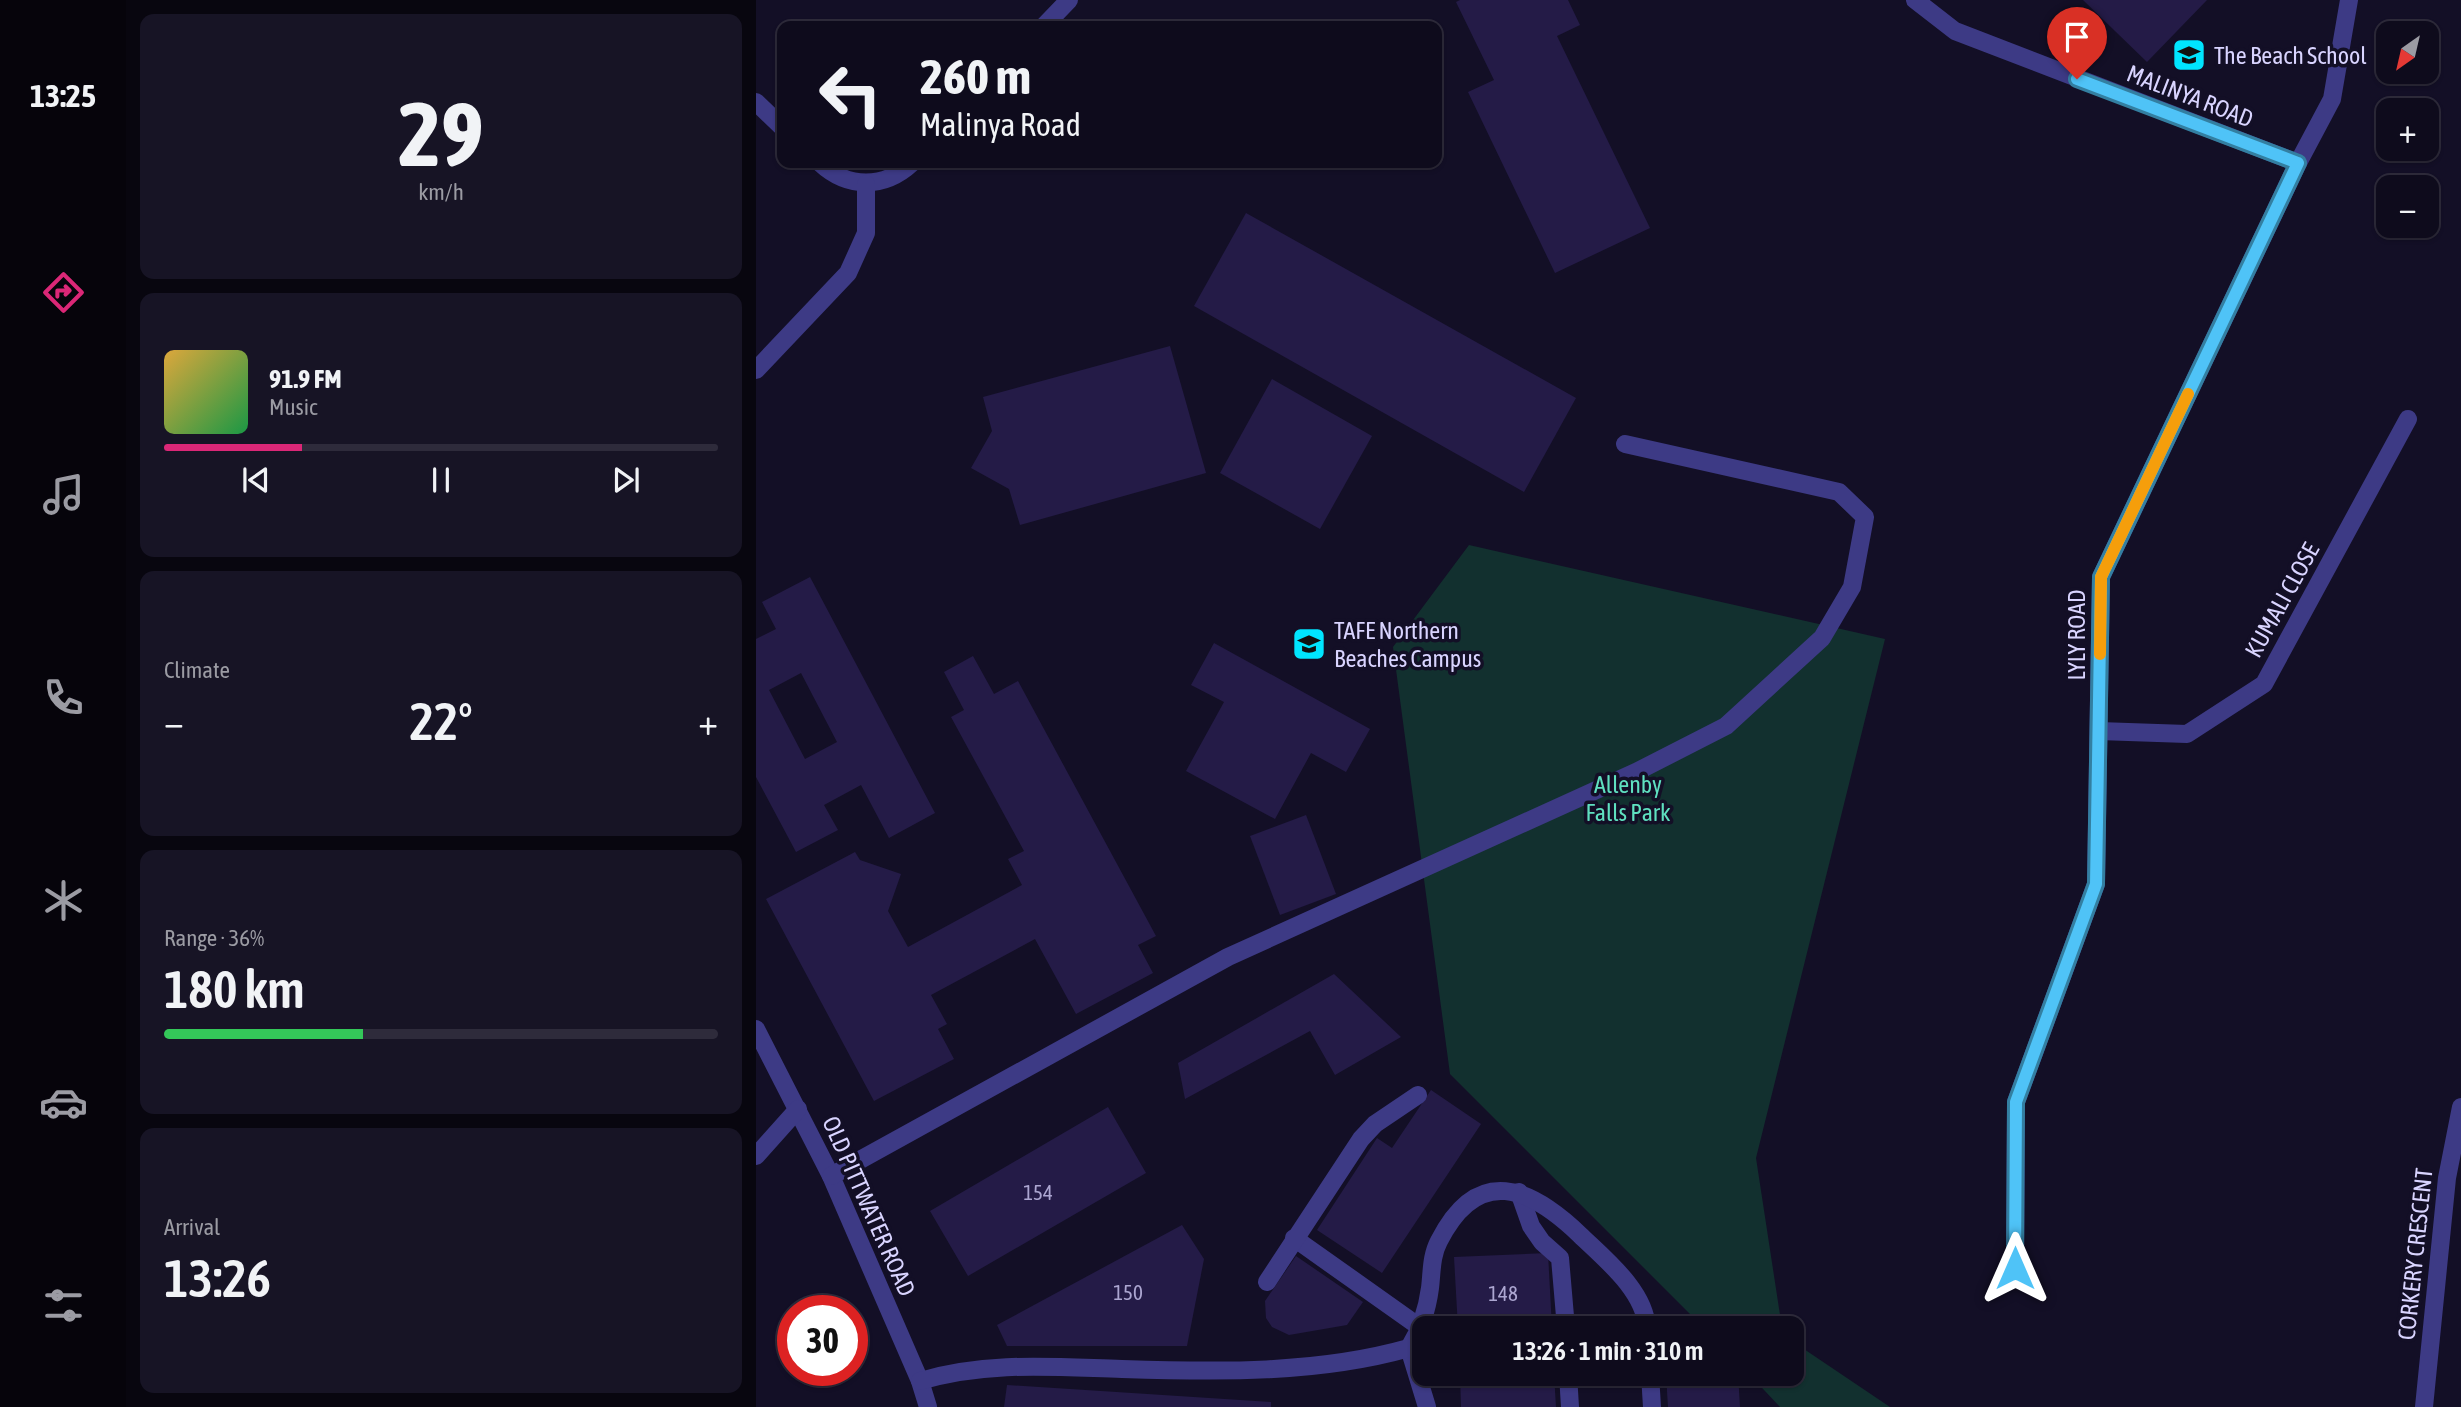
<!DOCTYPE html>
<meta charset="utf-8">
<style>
body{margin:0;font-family:"Asap Condensed",sans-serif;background:#171425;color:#f1f3f6;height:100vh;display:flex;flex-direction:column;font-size:26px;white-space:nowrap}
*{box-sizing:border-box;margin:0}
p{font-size:23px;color:#9b9ba3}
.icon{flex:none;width:38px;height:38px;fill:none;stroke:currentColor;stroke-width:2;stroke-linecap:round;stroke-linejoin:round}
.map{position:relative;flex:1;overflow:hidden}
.panel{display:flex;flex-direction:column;gap:14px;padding:14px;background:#08060f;width:630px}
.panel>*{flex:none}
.top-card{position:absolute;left:21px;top:21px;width:665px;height:147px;border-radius:14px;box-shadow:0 2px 5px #0004,0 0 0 2px #2e2b3b;background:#0e0b1c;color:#f1f3f6;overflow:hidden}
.needle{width:46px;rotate:214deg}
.fabs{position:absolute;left:1620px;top:21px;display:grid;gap:14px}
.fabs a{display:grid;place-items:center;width:63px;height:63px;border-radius:14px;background:#0e0b1c;box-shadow:0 2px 5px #0004,0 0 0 2px #2e2b3b;font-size:35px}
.speed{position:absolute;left:21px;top:1295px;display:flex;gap:14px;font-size:35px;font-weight:700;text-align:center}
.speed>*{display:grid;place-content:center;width:91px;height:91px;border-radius:50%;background:#0e0b1c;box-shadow:0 2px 5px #0004,0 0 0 2px #2e2b3b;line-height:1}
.speed .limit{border:10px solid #d22;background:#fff;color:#111}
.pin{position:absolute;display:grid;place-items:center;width:60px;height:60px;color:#fff;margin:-72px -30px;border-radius:50% 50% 50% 0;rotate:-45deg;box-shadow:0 0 7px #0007}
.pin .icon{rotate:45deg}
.me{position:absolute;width:77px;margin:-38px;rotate:0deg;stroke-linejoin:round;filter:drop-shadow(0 0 5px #0008)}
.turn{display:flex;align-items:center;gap:24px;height:147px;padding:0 28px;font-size:32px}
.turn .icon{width:91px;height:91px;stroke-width:2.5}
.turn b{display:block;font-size:49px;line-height:60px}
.big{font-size:52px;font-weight:600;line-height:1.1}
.panel .tile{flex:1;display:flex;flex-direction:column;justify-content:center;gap:10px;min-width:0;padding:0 24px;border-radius:14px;background:#171425}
.panel .dial{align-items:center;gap:0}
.dial b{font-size:91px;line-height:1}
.song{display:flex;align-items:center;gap:21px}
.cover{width:84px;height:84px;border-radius:10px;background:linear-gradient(135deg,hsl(40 70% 55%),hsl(140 70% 35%))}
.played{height:7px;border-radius:4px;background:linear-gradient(90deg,#db2777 25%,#2e2b3b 25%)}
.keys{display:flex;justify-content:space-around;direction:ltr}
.heat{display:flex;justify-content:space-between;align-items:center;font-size:38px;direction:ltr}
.charge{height:10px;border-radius:5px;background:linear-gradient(90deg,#34c759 36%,#2e2b3b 0)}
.trip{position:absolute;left:656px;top:1316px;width:392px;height:70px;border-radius:14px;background:#0e0b1c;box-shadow:0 2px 5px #0004,0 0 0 2px #2e2b3b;font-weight:600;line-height:70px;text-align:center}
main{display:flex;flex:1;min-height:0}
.menu{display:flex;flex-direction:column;width:126px;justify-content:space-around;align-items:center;background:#06040b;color:#9b9ba3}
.menu .icon{width:49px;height:49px}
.menu .selected{color:#db2777}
.menu b{font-size:32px;color:#f1f3f6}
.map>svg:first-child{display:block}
.green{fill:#12302f}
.building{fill:#241b47;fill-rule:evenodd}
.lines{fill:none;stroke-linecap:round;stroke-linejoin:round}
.minor{stroke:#3d3a85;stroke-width:18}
.route-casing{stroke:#337fa1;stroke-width:18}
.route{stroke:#4fc3f7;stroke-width:12}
.slow{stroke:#f59e0b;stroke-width:12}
.labels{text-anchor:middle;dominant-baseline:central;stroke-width:7;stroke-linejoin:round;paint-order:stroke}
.number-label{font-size:21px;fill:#aca6d1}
.poi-label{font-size:24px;fill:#d9d4ff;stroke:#130f26;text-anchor:start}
.street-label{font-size:24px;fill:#d9d4ff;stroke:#130f26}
.park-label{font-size:24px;fill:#5fe0c0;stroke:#130f26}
</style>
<main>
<nav class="menu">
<b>13:25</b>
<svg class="icon selected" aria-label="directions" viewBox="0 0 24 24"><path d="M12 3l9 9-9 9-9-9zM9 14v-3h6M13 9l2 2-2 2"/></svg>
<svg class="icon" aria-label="music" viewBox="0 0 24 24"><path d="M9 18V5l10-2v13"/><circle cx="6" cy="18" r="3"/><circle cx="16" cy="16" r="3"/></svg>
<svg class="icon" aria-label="phone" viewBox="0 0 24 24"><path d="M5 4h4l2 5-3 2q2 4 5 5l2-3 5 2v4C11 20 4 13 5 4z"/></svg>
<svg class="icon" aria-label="climate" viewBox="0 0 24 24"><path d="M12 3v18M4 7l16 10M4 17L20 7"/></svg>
<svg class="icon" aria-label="car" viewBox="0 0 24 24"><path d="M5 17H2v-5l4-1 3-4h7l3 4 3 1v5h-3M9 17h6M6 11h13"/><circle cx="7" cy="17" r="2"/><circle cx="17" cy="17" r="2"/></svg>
<svg class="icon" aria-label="filters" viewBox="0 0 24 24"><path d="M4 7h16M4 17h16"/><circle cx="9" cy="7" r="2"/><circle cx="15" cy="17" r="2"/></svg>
</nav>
<section class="panel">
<div class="tile dial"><b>29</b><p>km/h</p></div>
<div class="tile">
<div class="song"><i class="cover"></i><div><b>91.9 FM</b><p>Music</p></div></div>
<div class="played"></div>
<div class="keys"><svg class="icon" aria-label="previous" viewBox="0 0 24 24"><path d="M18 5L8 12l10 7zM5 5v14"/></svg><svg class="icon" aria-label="pause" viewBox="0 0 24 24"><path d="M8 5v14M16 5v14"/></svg><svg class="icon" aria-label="next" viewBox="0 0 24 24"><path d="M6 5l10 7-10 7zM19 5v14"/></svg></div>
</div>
<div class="tile"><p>Climate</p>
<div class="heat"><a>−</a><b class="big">22°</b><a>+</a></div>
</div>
<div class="tile"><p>Range · 36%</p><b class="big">180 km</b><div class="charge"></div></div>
<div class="tile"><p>Arrival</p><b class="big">13:26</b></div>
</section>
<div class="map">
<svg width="1705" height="1407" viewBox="0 0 1705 1407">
<rect width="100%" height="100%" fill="#130f26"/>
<g class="green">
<path d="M713 545 1129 639 1000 1158 1026 1328H948L694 1074 637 647Z"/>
<path d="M1036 1341 1134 1407H1024L993 1374H1036Z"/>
</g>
<g class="building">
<path d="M704 0H812L824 25 801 36 894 228 799 273 712 92 738 80 700 2Z"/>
<path d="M1327 0H1451L1391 62Z"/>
<path d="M490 213 820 398 768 492 438 306Z"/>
<path d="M414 346 450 473 264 525 253 489 215 468 236 431 227 397Z"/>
<path d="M516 379 616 436 564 529 464 473Z"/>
<path d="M54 577 179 813 133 838 105 785 68 805 82 830 40 852 0 777V639L20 629 6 602ZM45 673 81 742 49 759 13 690Z"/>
<path d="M458 643 614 729 590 772 555 753 519 819 430 771 468 702 435 685Z"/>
<path d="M217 656 238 694 262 681 400 936 382 945 397 973 320 1014 279 939 175 995 191 1024 182 1029 198 1059 118 1101 10 899 99 852 104 860 145 874 132 911 152 947 266 885 252 859 268 851 195 717 208 710 188 672Z"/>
<path d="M550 815 580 894 524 915 494 836Z"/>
<path d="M578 974 645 1037 579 1075 554 1031 429 1099 422 1063Z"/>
<path d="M675 1090 725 1124 626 1273 561 1230 621 1138 636 1148Z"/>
<path d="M352 1107 390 1173 212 1276 174 1211Z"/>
<path d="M426 1225 448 1259 431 1346H251L241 1325Z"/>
<path d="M792 1253 796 1328H702L698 1257Z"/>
<path d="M540 1256 607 1302 591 1325 533 1335 516 1327 510 1318 509 1301Z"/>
<path d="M935 1317 946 1328H907V1320Z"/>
<path d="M704 1374H798L800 1407H705Z"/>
<path d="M910 1374H982L984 1407H912Z"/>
<path d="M251 1385 515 1402V1407H248Z"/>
</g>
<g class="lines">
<g class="minor">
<path d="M1159 0 1199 31 1542 163"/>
<path d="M288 26 313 0"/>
<path d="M0 102 26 127"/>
<path d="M64 163C92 189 128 189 156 163"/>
<path d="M0 370 92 273 110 233V184"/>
<path d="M1343 731 1431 734 1508 684 1652 419"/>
<path d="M0 1029 75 1176 164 1381 172 1407"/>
<path d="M0 1156 42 1109"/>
<path d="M75 1176 472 957 880 772 970 726 1066 638 1096 587 1109 517 1083 492 869 444"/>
<path d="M763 1192 775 1226 786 1242 804 1258 810 1328"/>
<path d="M538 1238 665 1328"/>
<path d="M1259 1268 1260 1102 1340 884 1345 577 1542 163 1576 99 1593 0"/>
<path d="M511 1282 605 1139 619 1124 662 1095"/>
<path d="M653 1348 671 1407"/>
<path d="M812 1374 814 1407"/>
<path d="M894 1374 896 1407"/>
<path d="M164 1381C231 1361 297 1367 366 1369 461 1372 561 1374 653 1348 665 1329 671 1311 674 1288 676 1272 675 1256 683 1241 722 1164 774 1187 824 1235 850 1260 889 1291 891 1328"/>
<path d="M1668 1407 1691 1178 1705 1107"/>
</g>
</g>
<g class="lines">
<defs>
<path id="route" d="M1259 1268 1260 1102 1340 884 1345 577 1542 163 1321 79"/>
</defs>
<use href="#route" class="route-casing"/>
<use href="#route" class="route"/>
<path class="slow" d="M1344 654 1345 577 1432 394"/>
</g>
<defs>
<symbol id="school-square" viewBox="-11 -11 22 22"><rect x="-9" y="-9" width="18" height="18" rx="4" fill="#00e5ff" stroke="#130f26"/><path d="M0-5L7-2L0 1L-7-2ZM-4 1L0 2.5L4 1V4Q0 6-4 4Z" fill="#111"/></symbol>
<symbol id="university-square" viewBox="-11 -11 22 22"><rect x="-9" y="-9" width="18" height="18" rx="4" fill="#00e5ff" stroke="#130f26"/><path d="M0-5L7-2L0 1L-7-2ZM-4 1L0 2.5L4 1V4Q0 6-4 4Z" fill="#111"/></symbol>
</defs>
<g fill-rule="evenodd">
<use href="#school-square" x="1414" y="36" width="38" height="38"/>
<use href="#university-square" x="534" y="625" width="38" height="38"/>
</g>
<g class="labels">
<g class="number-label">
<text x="282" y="1192">154</text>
<text x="372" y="1292">150</text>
<text x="747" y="1293">148</text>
</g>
<g class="poi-label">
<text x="1458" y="55">The Beach School</text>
<text x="578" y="630">TAFE Northern<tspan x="578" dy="28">Beaches Campus</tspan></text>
</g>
<g class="street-label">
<text transform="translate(1434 96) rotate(21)">MALINYA ROAD</text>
<text transform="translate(1526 600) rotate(-61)">KUMALI CLOSE</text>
<text transform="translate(1320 635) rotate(-90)">LYLY ROAD</text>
<text transform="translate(113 1206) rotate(66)">OLD PITTWATER ROAD</text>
<text transform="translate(1659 1254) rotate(-84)">CORKERY CRESCENT</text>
</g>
<g class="park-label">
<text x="872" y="784">Allenby<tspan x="872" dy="28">Falls Park</tspan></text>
</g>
</g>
</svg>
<div class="fabs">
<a><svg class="needle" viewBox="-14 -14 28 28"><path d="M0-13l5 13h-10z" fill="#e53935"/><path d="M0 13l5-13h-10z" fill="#9b9ba3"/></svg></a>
<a>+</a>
<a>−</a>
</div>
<div class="speed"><div class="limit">30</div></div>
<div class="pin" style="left:1321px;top:79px;background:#d93025"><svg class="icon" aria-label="arrive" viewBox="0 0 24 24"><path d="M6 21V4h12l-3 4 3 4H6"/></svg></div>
<svg class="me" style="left:1259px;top:1268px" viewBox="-20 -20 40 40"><path d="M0-17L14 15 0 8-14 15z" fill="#4fc3f7" stroke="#fff" stroke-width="4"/></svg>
<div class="trip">13:26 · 1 min · 310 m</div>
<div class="top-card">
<div class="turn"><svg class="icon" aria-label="left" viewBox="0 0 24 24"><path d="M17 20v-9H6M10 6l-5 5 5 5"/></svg><div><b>260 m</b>Malinya Road</div></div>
</div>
</div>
</main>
